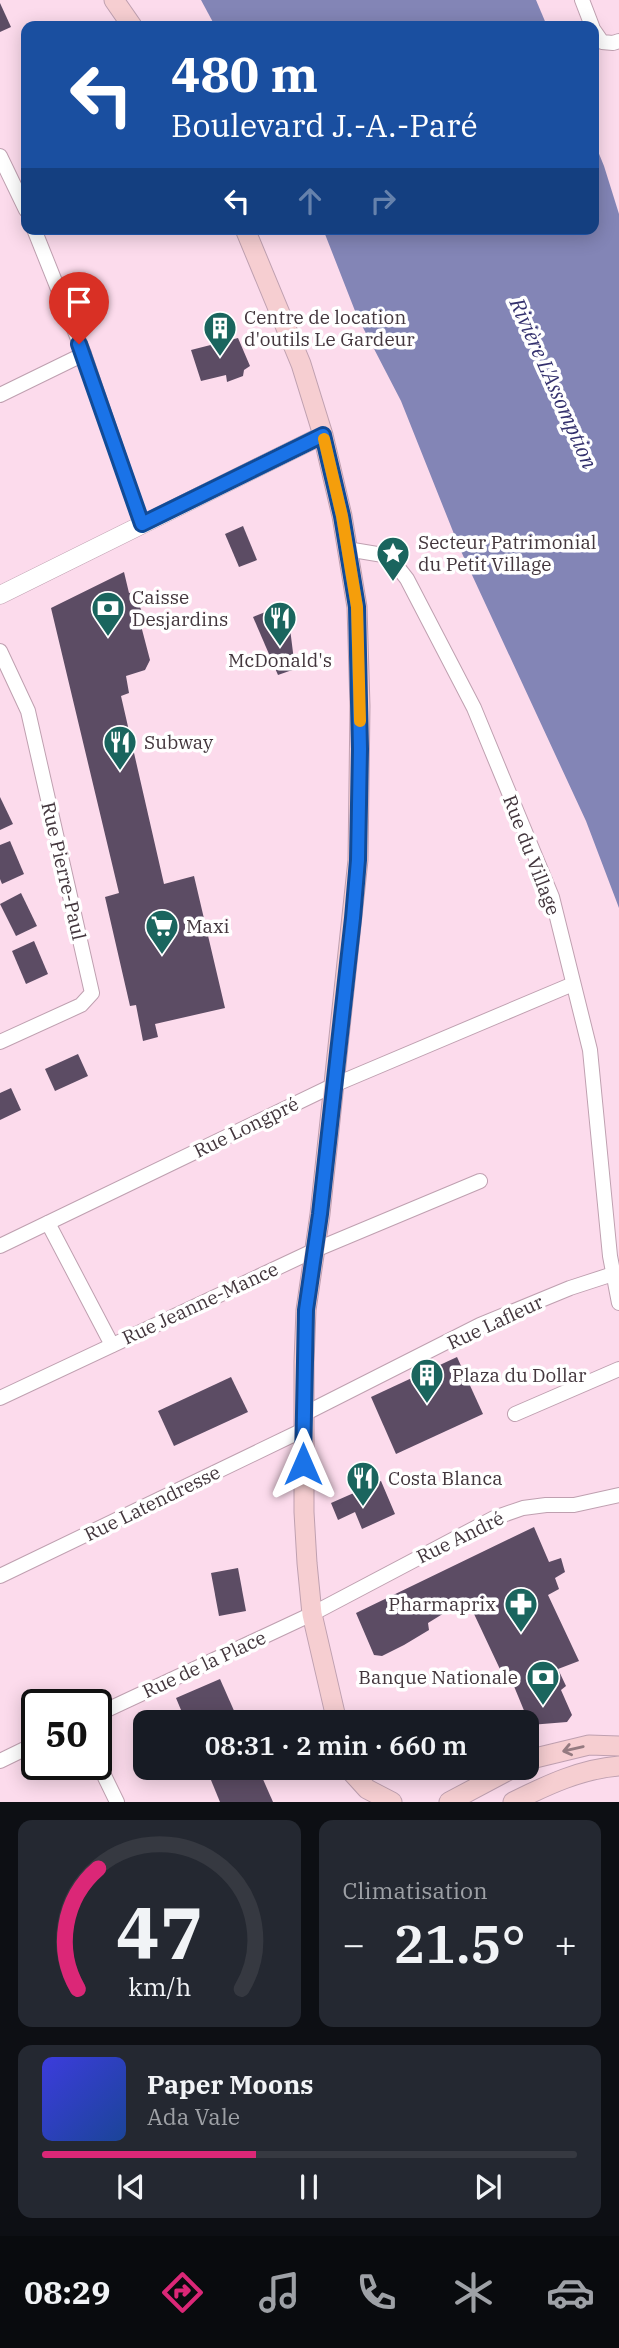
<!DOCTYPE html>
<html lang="fr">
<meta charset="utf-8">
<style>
body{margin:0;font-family:"IBM Plex Serif",serif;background:#242831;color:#f1f3f6;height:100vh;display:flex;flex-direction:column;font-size:26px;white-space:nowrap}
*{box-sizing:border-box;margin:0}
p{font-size:23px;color:#9ea1a6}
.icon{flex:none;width:38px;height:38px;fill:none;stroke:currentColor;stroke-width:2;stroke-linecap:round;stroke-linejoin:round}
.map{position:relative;height:1802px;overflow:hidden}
.drawer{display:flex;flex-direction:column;gap:18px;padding:18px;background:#0d0f14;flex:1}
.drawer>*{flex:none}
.top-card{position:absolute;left:21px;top:21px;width:578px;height:214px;border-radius:14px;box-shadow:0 4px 18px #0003;background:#1a4fa0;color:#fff;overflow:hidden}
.speed{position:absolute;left:21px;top:1689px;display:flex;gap:14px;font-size:35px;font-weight:700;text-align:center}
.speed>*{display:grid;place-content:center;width:91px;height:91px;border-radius:50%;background:#171b24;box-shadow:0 4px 18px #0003;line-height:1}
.speed .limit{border:4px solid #111;border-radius:10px;background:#fff;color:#111}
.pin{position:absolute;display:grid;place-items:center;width:60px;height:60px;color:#fff;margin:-72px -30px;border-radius:50% 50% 50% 0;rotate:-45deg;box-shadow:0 0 7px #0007}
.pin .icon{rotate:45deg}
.me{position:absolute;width:77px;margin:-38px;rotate:0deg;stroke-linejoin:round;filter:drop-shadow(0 0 5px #0008)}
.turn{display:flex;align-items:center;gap:24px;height:147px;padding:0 35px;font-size:32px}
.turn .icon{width:91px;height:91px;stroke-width:2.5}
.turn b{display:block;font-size:49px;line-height:60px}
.lanes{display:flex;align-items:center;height:66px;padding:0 35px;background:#0003;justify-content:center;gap:35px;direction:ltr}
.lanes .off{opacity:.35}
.big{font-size:52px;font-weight:600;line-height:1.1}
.drawer .tile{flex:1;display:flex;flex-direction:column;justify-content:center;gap:10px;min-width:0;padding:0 24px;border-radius:14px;background:#242831}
.drawer .dial{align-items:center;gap:0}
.dial svg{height:182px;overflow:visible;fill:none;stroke:#363941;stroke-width:7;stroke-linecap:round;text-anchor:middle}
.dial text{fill:#f1f3f6;stroke:none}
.song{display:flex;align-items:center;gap:21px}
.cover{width:84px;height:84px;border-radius:10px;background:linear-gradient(135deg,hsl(240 70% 55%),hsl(220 70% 35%))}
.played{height:7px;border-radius:4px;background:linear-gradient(90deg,#db2777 40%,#363941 40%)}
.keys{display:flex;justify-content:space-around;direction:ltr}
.heat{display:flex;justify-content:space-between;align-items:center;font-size:38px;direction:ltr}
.drawer .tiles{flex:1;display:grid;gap:18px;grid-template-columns:1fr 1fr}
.tile:last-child{grid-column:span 2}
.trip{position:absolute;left:133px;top:1710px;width:406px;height:70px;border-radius:14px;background:#171b24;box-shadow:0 4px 18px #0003;font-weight:600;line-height:70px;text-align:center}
.dock{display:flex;height:112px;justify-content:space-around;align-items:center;background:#090b0e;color:#9ea1a6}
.dock .icon{width:49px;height:49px}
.dock .on{color:#db2777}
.dock b{font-size:32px;color:#f1f3f6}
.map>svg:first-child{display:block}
.water{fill:#8385b6}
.building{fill:#5c4c64}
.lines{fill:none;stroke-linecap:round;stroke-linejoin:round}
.minor-casing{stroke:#bfa0b0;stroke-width:16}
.tertiary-casing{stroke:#bfa0b0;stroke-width:19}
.secondary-casing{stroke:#bfa0b0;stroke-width:21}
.minor{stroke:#fff;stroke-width:14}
.tertiary{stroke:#fff;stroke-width:18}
.secondary{stroke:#f6ced1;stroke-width:19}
.oneway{stroke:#947a80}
.route-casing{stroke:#114b97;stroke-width:18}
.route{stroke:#1a73e8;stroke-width:12}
.slow{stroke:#f59e0b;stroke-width:12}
.labels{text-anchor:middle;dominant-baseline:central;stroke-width:7;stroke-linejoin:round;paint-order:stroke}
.poi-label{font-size:19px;fill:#43363d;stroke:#fff;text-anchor:start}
.street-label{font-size:19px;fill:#43363d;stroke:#fff}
.water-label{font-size:21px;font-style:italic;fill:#33306d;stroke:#fff}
</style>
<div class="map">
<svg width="619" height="1802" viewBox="0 0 619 1802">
<rect width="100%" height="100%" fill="#fcdbec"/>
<g class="water">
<path d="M201 0H536L547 26H215Z"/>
<path d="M593 139 604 166 619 214V908L586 821 460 549 401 401 357 316 323 229H593Z"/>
</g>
<g class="building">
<path d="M0 3 11 27 0 32Z"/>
<path d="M238 338 250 366 244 370 243 376 227 382 226 375 201 381 191 350Z"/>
<path d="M243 526 257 560 239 567 225 534Z"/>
<path d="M124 572 129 593 134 592 144 617 139 618 150 660 145 670 126 676 129 693 121 696 164 884 194 876 225 1008 155 1024 158 1037 143 1041 136 1005 130 1006 105 897 119 893 51 608Z"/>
<path d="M283 605 289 620 295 669 278 675 253 617Z"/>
<path d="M0 797 13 824 0 830Z"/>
<path d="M10 841 24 874 2 884 0 879V845Z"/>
<path d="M21 893 37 926 16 936 0 904Z"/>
<path d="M34 941 48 974 26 984 12 951Z"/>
<path d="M78 1054 88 1076 55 1091 45 1069Z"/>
<path d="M11 1088 21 1110 0 1120V1093Z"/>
<path d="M457 1357 483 1414 396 1454 371 1397Z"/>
<path d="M231 1377 248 1412 174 1446 158 1411Z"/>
<path d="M381 1481 395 1514 362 1529 355 1512 338 1520 331 1503Z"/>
<path d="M534 1527 549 1562 561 1558 565 1572 555 1578 559 1589 548 1595 579 1661 558 1669 566 1686 561 1690 572 1715 567 1722 530 1725 511 1679 506 1682 467 1599 428 1623 429 1630 404 1645 382 1656 374 1655 356 1613Z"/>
<path d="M238 1568 246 1611 219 1616 211 1573Z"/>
<path d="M220 1679 239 1722H186L176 1698Z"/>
<path d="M206 1768H258L273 1802H220Z"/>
</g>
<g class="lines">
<defs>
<g id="minor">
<path d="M582 0 592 26"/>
<path d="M593 29 602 42 613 43 619 41"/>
<path d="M0 156 26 210"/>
<path d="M34 229 84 354 142 524"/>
<path d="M0 395 84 354"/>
<path d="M347 549 389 556 407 579 474 708 552 897 590 1050 610 1256 619 1303"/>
<path d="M0 651 28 711 92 993 81 1005 0 1042"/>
<path d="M48 1223 112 1345"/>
<path d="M0 1246 334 1085 573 984"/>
<path d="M0 1398 315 1250 480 1181"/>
<path d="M304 1414 480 1325 570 1288 613 1274"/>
<path d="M515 1414 619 1369"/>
<path d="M0 1576 303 1430"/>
<path d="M96 1715 312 1614 494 1518 523 1508 546 1505H574L619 1495"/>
<path d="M96 1759 117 1802"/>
<path d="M0 1761 37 1743"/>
</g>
<path id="tertiary" d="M0 595 323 435"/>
<g id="secondary">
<path d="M114 0 132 26"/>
<path d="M245 229 301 364 323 435 342 516 357 607 360 706 358 860 320 1214 306 1310 304 1362V1512L307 1563 312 1614 337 1722"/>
<path d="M527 1760 589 1745 619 1746"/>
<path d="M348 1768 367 1789 392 1802"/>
<path d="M449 1802 513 1768"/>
<path d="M513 1802C547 1785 581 1769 619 1766"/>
</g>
</defs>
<use href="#minor" class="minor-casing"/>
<use href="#tertiary" class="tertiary-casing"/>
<use href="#secondary" class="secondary-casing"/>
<use href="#minor" class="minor"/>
<use href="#tertiary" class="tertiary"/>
<use href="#secondary" class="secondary"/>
</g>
<defs><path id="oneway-shaft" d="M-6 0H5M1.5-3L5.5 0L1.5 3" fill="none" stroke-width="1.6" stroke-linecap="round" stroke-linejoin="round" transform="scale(1.75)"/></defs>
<use class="oneway" href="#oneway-shaft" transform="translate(573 1749) rotate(167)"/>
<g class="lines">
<defs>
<path id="route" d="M79 344 142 524 323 435 342 516 357 607 360 749 358 860 353 918 320 1214 306 1310 303 1464"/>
</defs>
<use href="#route" class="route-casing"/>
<use href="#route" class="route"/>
<path class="slow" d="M324 439 342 516 357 607 360 721"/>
</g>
<defs>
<symbol id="building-pin" viewBox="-11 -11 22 30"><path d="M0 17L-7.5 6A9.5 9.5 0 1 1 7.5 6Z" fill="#1a655e" stroke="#fff"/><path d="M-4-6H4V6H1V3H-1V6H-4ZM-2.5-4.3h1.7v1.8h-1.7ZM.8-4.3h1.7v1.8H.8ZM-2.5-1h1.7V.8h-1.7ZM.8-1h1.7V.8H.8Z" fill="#fff"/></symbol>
<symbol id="sight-pin" viewBox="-11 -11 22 30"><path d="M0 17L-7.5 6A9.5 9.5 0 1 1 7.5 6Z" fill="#1a655e" stroke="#fff"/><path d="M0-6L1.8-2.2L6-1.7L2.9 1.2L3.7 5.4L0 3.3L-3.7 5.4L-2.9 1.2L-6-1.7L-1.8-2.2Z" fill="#fff"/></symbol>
<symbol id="bank-pin" viewBox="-11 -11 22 30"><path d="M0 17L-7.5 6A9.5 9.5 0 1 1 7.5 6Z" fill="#1a655e" stroke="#fff"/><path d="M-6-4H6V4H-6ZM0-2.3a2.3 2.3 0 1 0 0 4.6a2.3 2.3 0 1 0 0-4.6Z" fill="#fff"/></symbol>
<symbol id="restaurant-pin" viewBox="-11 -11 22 30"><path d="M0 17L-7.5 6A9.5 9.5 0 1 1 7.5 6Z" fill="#1a655e" stroke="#fff"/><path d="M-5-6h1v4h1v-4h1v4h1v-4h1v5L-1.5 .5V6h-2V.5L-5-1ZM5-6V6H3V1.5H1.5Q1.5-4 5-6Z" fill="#fff"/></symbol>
<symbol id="supermarket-pin" viewBox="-11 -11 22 30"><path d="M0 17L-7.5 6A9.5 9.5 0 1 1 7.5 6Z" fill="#1a655e" stroke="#fff"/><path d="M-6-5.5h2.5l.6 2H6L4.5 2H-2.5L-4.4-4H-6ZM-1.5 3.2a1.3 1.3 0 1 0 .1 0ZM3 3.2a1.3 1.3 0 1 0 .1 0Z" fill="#fff"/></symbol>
<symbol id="pharmacy-pin" viewBox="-11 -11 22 30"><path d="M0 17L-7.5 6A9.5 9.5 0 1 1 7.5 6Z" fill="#1a655e" stroke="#fff"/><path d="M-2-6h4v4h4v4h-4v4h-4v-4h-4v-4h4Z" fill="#fff"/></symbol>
</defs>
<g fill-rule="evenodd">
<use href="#building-pin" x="201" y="309" width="38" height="52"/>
<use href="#sight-pin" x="374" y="534" width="38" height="52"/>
<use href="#bank-pin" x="89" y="589" width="38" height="52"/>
<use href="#restaurant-pin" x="261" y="599" width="38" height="52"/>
<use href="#restaurant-pin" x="101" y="723" width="38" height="52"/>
<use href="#supermarket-pin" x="143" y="907" width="38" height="52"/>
<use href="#building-pin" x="408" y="1356" width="38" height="52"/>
<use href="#restaurant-pin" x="344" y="1459" width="38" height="52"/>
<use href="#pharmacy-pin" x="502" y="1585" width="38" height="52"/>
<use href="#bank-pin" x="524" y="1658" width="38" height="52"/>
</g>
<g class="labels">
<g class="poi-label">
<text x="244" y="317">Centre de location<tspan x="244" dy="22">d'outils Le Gardeur</tspan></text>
<text x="418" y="542">Secteur Patrimonial<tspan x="418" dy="22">du Petit Village</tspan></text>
<text x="132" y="597">Caisse<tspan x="132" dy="22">Desjardins</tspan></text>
<text x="280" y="660" text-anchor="middle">McDonald's</text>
<text x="144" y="742">Subway</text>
<text x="186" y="926">Maxi</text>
<text x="452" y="1375">Plaza du Dollar</text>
<text x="388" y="1478">Costa Blanca</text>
<text x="496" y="1604" text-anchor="end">Pharmaprix</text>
<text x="518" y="1677" text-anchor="end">Banque Nationale</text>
</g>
<g class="street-label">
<text transform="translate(532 855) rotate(69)">Rue du Village</text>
<text transform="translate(64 871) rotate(77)">Rue Pierre-Paul</text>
<text transform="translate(246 1127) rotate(-26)">Rue Longpré</text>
<text transform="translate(200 1303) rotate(-25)">Rue Jeanne-Mance</text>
<text transform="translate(495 1322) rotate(-25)">Rue Lafleur</text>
<text transform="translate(152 1503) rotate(-26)">Rue Latendresse</text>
<text transform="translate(460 1537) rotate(-26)">Rue André</text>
<text transform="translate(204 1664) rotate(-25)">Rue de la Place</text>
</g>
<g class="water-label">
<text transform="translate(554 383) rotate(66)">Rivière L'Assomption</text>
</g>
</g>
</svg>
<div class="speed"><div class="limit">50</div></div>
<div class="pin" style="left:79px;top:344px;background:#d93025"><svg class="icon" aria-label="arrive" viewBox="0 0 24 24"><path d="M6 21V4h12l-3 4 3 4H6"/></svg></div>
<svg class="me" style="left:303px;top:1464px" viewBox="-20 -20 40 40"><path d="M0-17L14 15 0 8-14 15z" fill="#1a73e8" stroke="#fff" stroke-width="4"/></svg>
<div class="trip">08:31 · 2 min · 660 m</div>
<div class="top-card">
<div class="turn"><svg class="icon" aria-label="left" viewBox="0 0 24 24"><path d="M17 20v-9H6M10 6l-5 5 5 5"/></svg><div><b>480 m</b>Boulevard J.-A.-Paré</div></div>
<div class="lanes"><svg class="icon" aria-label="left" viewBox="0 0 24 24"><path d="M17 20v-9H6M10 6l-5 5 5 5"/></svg><svg class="icon off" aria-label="ahead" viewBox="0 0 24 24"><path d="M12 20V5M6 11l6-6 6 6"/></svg><svg class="icon off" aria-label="right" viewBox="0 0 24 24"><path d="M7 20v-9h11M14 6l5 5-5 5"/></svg></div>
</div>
</div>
<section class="drawer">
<div class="tiles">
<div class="tile dial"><svg viewBox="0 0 100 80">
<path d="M14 69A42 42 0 1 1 86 69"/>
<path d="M14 69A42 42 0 0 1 23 16" stroke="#db2777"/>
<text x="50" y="56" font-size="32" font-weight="700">47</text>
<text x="50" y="72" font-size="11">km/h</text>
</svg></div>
<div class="tile"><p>Climatisation</p>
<div class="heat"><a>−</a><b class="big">21.5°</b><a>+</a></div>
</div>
<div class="tile">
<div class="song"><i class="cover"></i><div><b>Paper Moons</b><p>Ada Vale</p></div></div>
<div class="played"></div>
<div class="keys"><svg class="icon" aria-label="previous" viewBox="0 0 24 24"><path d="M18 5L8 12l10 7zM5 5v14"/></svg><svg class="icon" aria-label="pause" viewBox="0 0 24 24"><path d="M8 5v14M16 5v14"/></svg><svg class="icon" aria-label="next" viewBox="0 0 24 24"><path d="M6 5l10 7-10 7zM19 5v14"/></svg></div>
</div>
</div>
</section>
<nav class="dock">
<b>08:29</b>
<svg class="icon on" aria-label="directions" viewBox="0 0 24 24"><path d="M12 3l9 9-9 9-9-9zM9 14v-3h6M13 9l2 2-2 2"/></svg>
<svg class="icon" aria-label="music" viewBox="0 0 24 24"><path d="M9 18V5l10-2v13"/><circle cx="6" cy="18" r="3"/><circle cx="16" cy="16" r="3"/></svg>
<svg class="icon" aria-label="phone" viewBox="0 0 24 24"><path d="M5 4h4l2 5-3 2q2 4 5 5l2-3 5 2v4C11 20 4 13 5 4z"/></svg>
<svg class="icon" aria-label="climate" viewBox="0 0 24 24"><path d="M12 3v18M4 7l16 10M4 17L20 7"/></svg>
<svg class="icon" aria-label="car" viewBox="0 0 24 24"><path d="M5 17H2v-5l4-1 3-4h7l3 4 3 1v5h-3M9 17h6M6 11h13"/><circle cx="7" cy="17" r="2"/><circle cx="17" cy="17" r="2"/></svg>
</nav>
